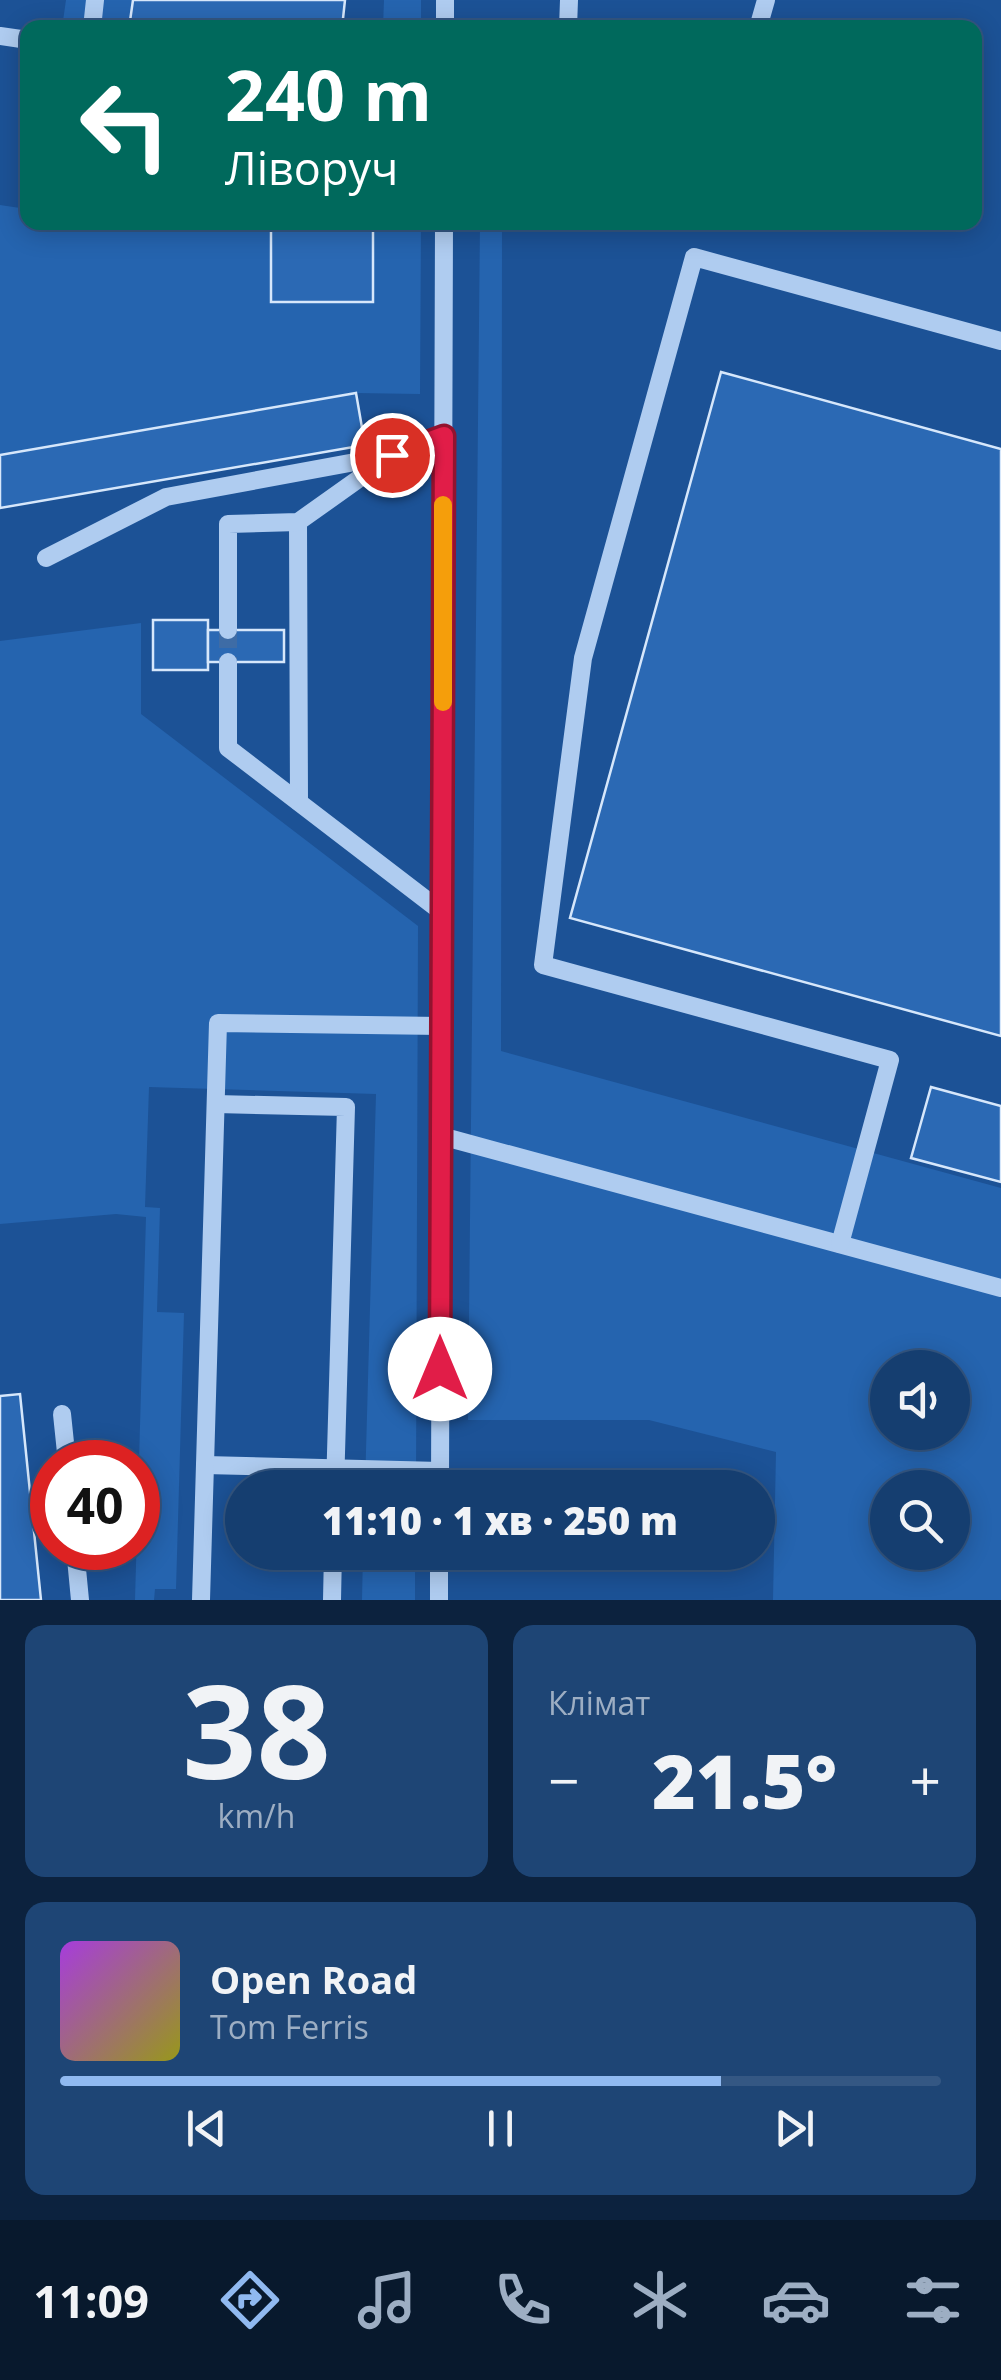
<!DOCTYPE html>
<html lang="uk">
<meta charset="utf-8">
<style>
body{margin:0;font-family:"Open Sans",sans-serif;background:#1e4575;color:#f1f3f6;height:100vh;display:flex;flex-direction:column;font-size:38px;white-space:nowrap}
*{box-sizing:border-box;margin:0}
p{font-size:32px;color:#9daec3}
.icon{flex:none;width:55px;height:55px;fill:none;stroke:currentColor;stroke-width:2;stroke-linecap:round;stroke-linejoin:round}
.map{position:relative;height:1600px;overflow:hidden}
.drawer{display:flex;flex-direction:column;gap:25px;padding:25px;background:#0c223e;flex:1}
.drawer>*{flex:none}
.guide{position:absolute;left:20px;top:20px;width:962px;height:210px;border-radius:20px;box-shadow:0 5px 25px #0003,0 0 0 2px #345783;background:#00695c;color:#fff;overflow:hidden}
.fabs{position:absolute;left:870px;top:1350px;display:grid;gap:20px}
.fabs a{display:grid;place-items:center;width:100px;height:100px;border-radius:50%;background:#153e70;box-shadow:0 5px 25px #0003,0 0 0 2px #345783;font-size:50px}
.speed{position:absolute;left:30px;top:1440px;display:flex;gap:20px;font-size:50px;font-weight:700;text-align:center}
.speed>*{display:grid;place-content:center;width:130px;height:130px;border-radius:50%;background:#153e70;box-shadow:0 5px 25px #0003,0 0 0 2px #345783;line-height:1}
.speed .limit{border:15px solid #d22;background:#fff;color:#111}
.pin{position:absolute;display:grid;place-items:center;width:85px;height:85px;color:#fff;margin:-42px;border:5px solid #fff;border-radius:50%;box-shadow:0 2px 10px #0007}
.me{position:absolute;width:110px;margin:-55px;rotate:0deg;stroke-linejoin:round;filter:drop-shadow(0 0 8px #0008)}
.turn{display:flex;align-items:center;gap:35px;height:210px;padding:0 40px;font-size:45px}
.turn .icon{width:130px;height:130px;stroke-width:2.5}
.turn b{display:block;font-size:70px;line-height:85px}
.big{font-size:75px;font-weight:800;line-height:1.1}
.drawer .widget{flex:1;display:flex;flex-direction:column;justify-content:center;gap:15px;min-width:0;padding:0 35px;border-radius:20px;background:#1e4575}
.drawer .dial{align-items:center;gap:0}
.dial b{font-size:130px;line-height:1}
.song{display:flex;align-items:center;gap:30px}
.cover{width:120px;height:120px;border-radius:15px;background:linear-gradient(135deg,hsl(280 70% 55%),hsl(60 70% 35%))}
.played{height:10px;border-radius:5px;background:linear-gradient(90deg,#90b9f0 75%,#345783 75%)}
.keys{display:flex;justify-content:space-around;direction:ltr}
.heat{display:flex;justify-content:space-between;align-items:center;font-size:55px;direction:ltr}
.drawer .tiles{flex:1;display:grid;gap:25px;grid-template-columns:1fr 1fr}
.widget:last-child{grid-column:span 2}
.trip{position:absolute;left:225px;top:1470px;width:550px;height:100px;border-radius:50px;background:#153e70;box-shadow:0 5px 25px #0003,0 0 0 2px #345783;font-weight:800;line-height:100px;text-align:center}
.menu{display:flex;height:160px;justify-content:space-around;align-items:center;background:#08192d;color:#9daec3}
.menu .icon{width:70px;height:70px}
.menu .current{color:#90b9f0}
.menu b{font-size:45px;color:#f1f3f6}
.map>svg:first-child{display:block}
.green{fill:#2564af;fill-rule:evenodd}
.building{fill:#2b69b4;stroke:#d6e7fb;stroke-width:2.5}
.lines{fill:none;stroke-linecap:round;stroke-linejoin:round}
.minor-tunnel{stroke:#3e6ca6;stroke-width:18;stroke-dasharray:18 9;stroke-linecap:butt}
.minor{stroke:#afccf0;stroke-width:18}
.route-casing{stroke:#92132f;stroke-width:25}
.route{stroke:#e11d48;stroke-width:18}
.slow{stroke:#f59e0b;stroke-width:18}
</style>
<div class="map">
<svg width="1001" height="1600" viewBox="0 0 1001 1600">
<rect width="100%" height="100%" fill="#1c5296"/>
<g class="green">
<path d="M66 0H133L129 27 62 28Z"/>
<path d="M384 0H421V27H383Z"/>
<path d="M0 205 27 209 28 222 421 223 420 394 356 393 0 455Z"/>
<path d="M502 222 501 1051 1001 1188V1600H773L776 1452 649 1420H468L480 223ZM888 1368H952V1432H888ZM888 1488H952V1552H888Z"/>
<path d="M141 623V714L418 926 416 1487H365L376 1094 149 1087 145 1207 160 1208 157 1312 184 1313 176 1589H155L154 1600H135L146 1217 116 1214 0 1224V641Z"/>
<path d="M363 1553H415V1600H362Z"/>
</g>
<g class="building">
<path d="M133 0H345L342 28H129Z"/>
<path d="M271 222H331V230H373V302H271Z"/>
<path d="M721 372 1001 449V1036L570 918Z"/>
<path d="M356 393 365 445 0 508V455Z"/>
<rect x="153" y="620" width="55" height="50"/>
<rect x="208" y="630" width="76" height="32"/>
<path d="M931 1087 1001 1106V1182L911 1158Z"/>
<path d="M20 1394 41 1600H0V1396Z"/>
</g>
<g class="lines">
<path class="minor-tunnel" d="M228 630V662"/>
<g class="minor">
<path d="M92 28 95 0"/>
<path d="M445 28V0"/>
<path d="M568 28 569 0"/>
<path d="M758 28 766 0"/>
<path d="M0 36 28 40"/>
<path d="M298 522 299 802"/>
<path d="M46 558 166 497 393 455 444 436"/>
<path d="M228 630V524L298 522 388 458"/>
<path d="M228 662V748L442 912"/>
<path d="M216 1104 346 1107 335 1488"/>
<path d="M441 1136 1001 1288"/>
<path d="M840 1244 890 1060 543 965 583 658 694 257 1001 341"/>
<path d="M62 1414 67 1462"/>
<path d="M205 1465 440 1471"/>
<path d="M440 1488 444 222"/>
<path d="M75 1548 80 1600"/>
<path d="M201 1600 218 1023 441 1026"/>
<path d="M332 1600 333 1552"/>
<path d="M439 1600V1552"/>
</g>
</g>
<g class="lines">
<defs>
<path id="route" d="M392 455 444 436 440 1369"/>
</defs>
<use href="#route" class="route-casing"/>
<use href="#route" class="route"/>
<path class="slow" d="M443 702V505"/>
</g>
</svg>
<div class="fabs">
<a><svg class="icon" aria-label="sound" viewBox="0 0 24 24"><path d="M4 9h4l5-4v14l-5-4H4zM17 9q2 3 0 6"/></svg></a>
<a><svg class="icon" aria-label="search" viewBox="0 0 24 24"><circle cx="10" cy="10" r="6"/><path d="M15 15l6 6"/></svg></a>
</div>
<div class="speed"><div class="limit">40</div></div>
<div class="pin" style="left:392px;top:455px;background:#d93025"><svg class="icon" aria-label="arrive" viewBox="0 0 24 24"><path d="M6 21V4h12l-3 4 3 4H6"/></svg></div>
<svg class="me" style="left:440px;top:1369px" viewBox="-20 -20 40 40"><circle r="19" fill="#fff"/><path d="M0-13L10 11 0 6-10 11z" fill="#e11d48"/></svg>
<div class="trip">11:10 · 1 хв · 250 m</div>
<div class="guide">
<div class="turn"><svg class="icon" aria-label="left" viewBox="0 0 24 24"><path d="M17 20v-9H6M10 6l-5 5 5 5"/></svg><div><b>240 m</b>Ліворуч</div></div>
</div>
</div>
<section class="drawer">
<div class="tiles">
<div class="widget dial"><b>38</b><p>km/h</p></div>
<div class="widget"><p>Клімат</p>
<div class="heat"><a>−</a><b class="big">21.5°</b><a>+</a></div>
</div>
<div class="widget">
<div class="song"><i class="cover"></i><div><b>Open Road</b><p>Tom Ferris</p></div></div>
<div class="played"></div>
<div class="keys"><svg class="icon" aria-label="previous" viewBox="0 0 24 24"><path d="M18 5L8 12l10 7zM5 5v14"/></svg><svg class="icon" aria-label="pause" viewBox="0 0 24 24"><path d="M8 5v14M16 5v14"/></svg><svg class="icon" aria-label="next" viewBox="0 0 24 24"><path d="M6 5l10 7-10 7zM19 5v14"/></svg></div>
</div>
</div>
</section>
<nav class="menu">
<b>11:09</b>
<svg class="icon current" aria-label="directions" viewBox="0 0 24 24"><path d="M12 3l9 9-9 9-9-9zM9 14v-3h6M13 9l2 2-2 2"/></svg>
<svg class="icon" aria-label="music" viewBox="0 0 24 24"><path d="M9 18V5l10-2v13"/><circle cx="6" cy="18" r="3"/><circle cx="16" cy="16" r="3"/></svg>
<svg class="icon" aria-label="phone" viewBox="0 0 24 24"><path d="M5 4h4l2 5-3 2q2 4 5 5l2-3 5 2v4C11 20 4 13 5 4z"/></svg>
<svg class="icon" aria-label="climate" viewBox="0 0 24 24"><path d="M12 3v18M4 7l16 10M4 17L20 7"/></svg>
<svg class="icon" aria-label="car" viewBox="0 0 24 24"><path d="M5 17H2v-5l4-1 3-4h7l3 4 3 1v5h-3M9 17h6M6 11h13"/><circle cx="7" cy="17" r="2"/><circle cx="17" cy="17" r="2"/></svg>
<svg class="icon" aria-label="filters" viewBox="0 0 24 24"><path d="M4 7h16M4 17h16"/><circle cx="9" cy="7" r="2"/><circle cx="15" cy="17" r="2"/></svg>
</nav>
